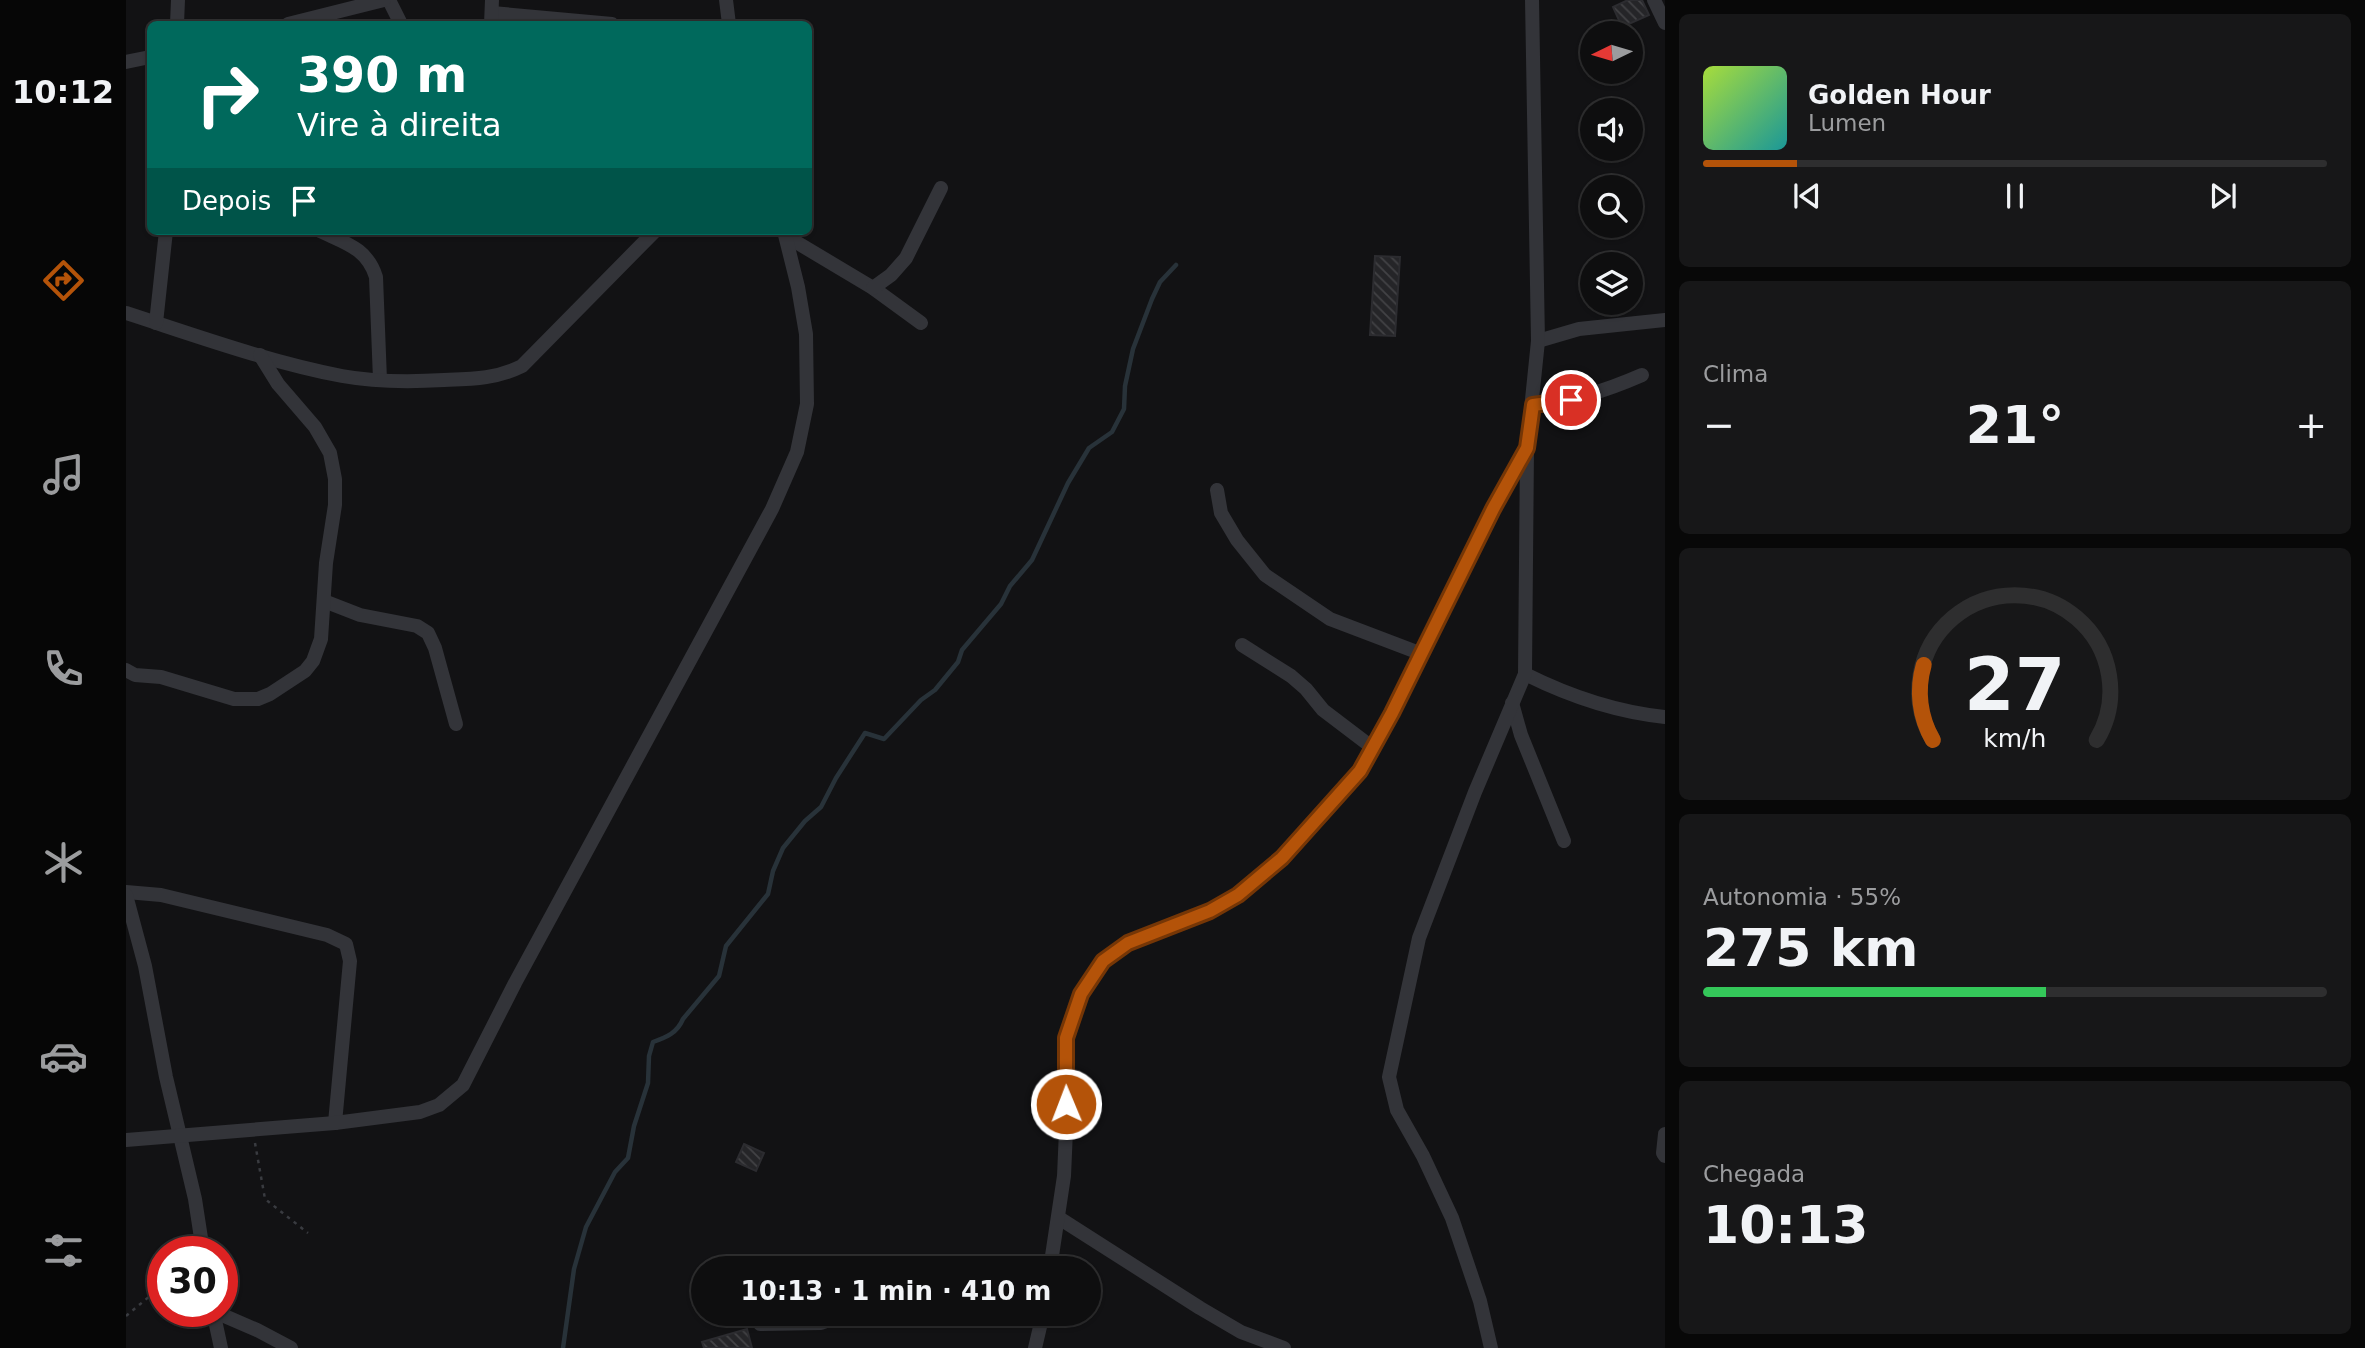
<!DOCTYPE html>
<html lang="pt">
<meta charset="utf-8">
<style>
body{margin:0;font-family:"DejaVu Sans",sans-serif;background:#171718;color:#f1f3f6;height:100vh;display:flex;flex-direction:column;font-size:26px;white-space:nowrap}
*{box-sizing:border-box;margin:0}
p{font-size:23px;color:#9b9c9e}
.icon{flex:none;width:38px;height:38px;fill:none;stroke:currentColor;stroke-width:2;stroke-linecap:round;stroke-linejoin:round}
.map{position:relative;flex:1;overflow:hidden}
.sheet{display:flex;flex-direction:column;gap:14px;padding:14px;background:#080808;width:700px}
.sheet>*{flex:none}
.hud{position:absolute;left:21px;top:21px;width:665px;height:214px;border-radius:10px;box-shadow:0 2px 5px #0004,0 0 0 2px #2e2e2f;background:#00695c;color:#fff;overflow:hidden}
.needle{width:46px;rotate:265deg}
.fabs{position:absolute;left:1454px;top:21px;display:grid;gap:14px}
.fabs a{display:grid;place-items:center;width:63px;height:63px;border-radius:50%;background:#0e0e0f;box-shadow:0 2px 5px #0004,0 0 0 2px #2e2e2f;font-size:35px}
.speed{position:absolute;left:21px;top:1236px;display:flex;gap:14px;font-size:35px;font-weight:700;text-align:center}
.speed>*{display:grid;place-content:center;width:91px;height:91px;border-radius:50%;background:#0e0e0f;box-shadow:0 2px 5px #0004,0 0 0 2px #2e2e2f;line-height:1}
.speed .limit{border:10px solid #d22;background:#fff;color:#111}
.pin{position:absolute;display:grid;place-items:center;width:60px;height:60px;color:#fff;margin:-30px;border:4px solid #fff;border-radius:50%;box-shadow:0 2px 7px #0007}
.me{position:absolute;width:77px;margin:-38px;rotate:359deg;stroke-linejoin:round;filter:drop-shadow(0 0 5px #0008)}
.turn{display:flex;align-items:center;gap:24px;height:147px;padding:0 35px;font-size:32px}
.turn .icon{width:91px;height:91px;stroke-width:2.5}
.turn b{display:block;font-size:49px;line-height:60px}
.then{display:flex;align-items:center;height:66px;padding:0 35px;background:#0003;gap:14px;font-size:26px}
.big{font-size:52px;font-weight:700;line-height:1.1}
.sheet .card{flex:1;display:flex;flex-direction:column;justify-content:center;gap:10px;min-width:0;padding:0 24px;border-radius:10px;background:#171718}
.sheet .dial{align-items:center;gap:0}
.dial svg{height:182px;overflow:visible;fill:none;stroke:#2e2e2f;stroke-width:7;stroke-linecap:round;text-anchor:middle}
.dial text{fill:#f1f3f6;stroke:none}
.song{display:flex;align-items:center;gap:21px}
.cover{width:84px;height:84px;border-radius:10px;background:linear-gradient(135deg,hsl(80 70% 55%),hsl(180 70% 35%))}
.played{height:7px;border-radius:4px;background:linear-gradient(90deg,#b45309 15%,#2e2e2f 15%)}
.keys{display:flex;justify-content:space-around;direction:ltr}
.heat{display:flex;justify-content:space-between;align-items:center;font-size:38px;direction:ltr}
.charge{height:10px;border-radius:5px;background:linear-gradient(90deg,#34c759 55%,#2e2e2f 0)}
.trip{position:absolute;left:565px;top:1256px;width:410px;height:70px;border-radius:35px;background:#0e0e0f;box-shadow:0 2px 5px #0004,0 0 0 2px #2e2e2f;font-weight:700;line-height:70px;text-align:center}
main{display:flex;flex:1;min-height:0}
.menu{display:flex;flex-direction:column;width:126px;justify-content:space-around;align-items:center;background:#060606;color:#9b9c9e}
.menu .icon{width:49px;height:49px}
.menu .active{color:#b45309}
.menu b{font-size:32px;color:#f1f3f6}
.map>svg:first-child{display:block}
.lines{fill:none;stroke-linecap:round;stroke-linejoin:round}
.stream{stroke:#283239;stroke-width:4.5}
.building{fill:url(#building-back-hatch);stroke:#2c2c30;stroke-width:2}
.path{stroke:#393b40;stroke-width:2.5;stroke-dasharray:3.5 5;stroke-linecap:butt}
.street{stroke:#333439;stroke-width:14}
.route-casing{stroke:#753606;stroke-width:18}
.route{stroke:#b45309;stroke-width:12}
</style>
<main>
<nav class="menu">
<b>10:12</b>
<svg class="icon active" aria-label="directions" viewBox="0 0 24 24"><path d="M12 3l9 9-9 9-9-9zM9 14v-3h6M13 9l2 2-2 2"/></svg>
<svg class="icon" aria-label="music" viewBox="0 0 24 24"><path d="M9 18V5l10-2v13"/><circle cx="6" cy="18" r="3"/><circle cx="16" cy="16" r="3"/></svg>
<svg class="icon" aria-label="phone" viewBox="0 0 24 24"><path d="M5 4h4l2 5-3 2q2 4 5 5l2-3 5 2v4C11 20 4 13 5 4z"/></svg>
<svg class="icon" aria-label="climate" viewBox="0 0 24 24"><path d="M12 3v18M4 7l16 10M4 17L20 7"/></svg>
<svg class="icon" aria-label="car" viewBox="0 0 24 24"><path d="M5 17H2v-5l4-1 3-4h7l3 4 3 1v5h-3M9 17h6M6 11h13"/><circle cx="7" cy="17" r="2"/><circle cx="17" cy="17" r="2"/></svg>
<svg class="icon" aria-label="filters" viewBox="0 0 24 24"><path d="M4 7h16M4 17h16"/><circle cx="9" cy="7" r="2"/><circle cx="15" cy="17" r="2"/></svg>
</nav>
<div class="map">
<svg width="1539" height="1348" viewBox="0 0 1539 1348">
<defs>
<pattern id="building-back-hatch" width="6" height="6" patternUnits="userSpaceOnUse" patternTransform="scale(1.75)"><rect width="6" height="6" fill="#252528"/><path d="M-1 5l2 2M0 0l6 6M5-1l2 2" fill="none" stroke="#424245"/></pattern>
</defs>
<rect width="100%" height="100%" fill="#121214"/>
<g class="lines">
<path class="stream" d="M437 1348 448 1269 460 1227 489 1172 502 1158 508 1126 522 1083 523 1056 527 1042C541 1037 551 1033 557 1019L593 976 600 946 642 894 647 871 657 848 679 821 695 807 710 778 739 733 758 739 795 700 809 690 832 662 836 650 875 604 884 586 906 560 942 483 963 448 986 432 998 409 999 386 1007 349 1026 299 1034 282 1050 265"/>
</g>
<g class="building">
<path d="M1502 0H1516L1523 15 1496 27 1487 7Z"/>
<path d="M1249 256 1274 257 1269 336 1244 335Z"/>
<path d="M618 1144 638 1153 630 1171 610 1162Z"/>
<path d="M621 1329 626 1348H578L576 1342Z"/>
</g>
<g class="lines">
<g class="path">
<path d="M129 1143 139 1199 182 1233"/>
<path d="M0 1316 37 1285"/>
</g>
<g class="street">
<path d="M263 0 275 24"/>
<path d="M600 0 603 24"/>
<path d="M1528 0 1539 23"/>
<path d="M366 13 486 24"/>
<path d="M51 24 52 0"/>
<path d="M162 24 258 0"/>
<path d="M365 24 366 0"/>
<path d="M0 62 24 57"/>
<path d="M194 231C219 243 241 248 250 277L254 380"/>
<path d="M660 236 747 288 795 323"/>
<path d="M747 288 765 275 780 258 815 188"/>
<path d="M0 313C71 336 143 362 216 376 249 382 284 382 318 380 346 379 370 379 396 366L529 231"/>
<path d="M30 323 40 231"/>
<path d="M1412 341 1453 329 1539 320"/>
<path d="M1407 405C1449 400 1477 392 1516 375"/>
<path d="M1091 490 1095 513 1111 540 1139 575 1204 619 1296 654"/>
<path d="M198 601 234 615 291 626 302 633 309 648 330 724"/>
<path d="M1116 645 1165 676 1180 689 1197 710 1247 748"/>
<path d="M0 670 9 675 35 677 108 699H132L144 694 179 671 187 661 195 639 200 563 209 505V479L204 453 189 427 152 384 134 355"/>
<path d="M1399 674C1443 696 1490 712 1539 717"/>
<path d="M1386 703 1395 735 1438 841"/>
<path d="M0 892 35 895 201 935 220 944 224 961 209 1123"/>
<path d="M0 895 19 966 40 1077 69 1199 77 1251"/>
<path d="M1539 1134 1537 1153 1539 1156"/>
<path d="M0 1140 209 1123 294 1112 313 1105 337 1085 389 983 646 509 671 452 681 404 680 334 672 287 658 231"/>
<path d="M933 1218 1074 1308 1115 1332 1158 1348"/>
<path d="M819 1269H846"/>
<path d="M924 1269 938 1176 940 1130V1038L955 994 977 961 1002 943 1084 911 1112 895 1156 858 1234 771 1266 713 1367 509 1399 451"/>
<path d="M87 1311 131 1330 165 1348"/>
<path d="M87 1311 95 1348"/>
<path d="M634 1324 695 1323 720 1314"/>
<path d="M909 1348 917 1314"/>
<path d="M1365 1348 1354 1301 1326 1218 1297 1156 1271 1110 1263 1077 1293 938 1349 792 1399 674 1401 448 1412 341 1406 0"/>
</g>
</g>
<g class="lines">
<defs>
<path id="route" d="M940 1104V1038L955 994 977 961 1002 943 1084 911 1112 895 1156 858 1234 771 1266 713 1367 509 1401 448 1407 405 1445 400"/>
</defs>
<use href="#route" class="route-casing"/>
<use href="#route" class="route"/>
</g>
</svg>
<div class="fabs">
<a><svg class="needle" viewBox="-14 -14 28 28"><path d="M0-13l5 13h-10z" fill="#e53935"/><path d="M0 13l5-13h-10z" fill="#9b9c9e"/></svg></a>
<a><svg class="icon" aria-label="sound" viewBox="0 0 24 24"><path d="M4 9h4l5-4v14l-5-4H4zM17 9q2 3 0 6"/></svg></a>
<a><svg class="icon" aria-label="search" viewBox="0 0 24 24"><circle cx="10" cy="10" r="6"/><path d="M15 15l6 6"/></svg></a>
<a><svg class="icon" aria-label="layers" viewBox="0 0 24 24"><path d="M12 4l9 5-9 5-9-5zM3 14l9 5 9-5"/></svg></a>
</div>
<div class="speed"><div class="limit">30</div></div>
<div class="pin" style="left:1445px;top:400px;background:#d93025"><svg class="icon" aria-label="arrive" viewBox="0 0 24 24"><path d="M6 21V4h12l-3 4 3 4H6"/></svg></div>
<svg class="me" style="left:940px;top:1104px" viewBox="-20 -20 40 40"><circle r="17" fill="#b45309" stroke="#fff" stroke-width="3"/><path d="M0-11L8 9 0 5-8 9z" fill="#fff"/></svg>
<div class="trip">10:13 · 1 min · 410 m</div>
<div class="hud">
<div class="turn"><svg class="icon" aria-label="right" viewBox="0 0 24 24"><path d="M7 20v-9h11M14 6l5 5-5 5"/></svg><div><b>390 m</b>Vire à direita</div></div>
<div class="then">Depois<svg class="icon" aria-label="arrive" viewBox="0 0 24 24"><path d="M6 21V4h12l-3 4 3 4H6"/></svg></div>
</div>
</div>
<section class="sheet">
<div class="card">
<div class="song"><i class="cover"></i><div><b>Golden Hour</b><p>Lumen</p></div></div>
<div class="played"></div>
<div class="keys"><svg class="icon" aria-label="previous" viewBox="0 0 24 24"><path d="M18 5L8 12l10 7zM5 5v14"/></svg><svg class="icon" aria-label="pause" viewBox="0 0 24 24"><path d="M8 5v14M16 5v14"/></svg><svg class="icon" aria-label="next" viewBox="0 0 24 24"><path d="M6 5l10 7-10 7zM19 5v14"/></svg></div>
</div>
<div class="card"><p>Clima</p>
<div class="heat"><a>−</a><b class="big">21°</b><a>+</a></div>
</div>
<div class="card dial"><svg viewBox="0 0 100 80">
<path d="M14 69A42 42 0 1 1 86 69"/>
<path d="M14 69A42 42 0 0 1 10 36" stroke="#b45309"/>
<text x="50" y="56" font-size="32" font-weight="700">27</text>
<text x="50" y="72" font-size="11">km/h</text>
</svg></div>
<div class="card"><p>Autonomia · 55%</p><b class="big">275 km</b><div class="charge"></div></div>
<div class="card"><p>Chegada</p><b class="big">10:13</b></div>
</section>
</main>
